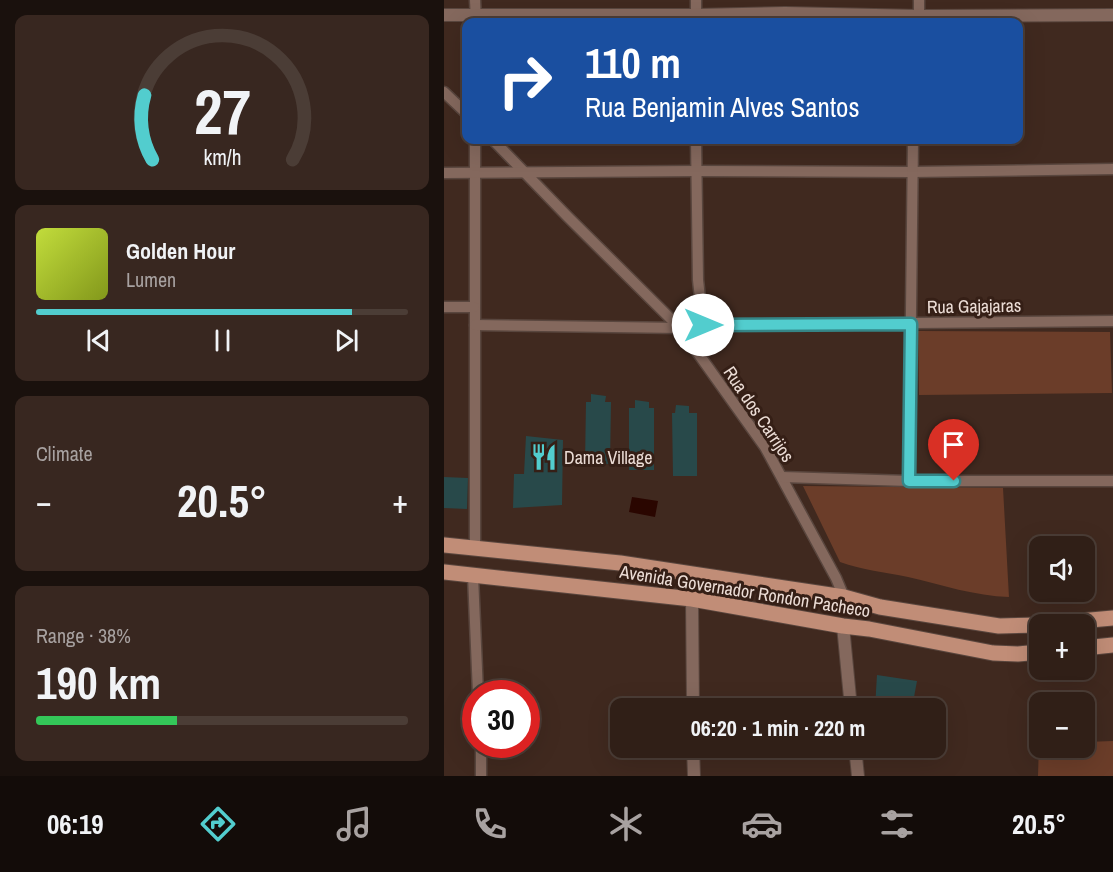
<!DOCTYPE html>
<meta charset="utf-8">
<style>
body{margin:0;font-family:"Archivo Narrow",sans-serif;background:#382720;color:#f1f3f6;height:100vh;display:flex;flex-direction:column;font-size:22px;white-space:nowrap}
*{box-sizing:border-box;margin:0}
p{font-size:20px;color:#a8a2a1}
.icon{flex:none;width:33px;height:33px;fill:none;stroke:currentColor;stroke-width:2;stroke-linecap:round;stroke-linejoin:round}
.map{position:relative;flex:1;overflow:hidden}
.drawer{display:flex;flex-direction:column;gap:15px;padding:15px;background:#1a110d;width:444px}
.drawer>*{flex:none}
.hud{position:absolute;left:18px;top:18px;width:561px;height:126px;border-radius:12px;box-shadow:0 6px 24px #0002,0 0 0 2px #4b3d36;background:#1a4fa0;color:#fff;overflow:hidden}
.fabs{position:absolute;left:585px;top:536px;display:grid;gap:12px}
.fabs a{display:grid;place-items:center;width:66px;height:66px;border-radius:12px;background:#301f17;box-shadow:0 6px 24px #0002,0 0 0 2px #4b3d36;font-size:30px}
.speed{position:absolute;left:18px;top:680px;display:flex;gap:12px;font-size:30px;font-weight:700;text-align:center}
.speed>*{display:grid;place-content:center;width:78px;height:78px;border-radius:50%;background:#301f17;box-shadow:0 6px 24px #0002,0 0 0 2px #4b3d36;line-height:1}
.speed .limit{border:9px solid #d22;background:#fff;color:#111}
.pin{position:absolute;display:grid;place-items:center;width:51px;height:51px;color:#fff;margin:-62px -26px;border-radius:50% 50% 50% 0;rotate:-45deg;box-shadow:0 0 6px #0007}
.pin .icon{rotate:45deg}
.me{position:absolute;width:66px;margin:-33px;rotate:90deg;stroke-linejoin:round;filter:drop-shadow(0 0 4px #0008)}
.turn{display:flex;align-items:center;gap:21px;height:126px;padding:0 24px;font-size:27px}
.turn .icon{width:78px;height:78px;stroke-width:2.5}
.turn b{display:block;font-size:42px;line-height:51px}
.big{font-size:45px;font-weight:700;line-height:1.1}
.drawer .card{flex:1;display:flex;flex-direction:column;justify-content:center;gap:9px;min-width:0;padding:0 21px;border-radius:12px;background:#382720}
.drawer .dial{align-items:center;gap:0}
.dial svg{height:156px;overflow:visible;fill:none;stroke:#4b3d36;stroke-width:7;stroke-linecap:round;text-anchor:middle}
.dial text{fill:#f1f3f6;stroke:none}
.song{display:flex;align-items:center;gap:18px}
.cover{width:72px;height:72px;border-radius:9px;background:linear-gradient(135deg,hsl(70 70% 55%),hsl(70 70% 35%))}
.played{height:6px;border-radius:3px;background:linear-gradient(90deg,#52cdce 85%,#4b3d36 85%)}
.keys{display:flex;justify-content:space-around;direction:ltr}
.heat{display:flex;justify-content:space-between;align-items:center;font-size:33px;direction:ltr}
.charge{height:9px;border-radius:4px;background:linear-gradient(90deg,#34c759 38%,#4b3d36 0)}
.trip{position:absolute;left:166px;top:698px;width:336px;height:60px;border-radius:12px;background:#301f17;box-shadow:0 6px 24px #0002,0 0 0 2px #4b3d36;font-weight:700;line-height:60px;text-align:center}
.menu{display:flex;height:96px;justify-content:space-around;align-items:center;background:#130c09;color:#a8a2a1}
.menu .icon{width:42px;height:42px}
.menu .active{color:#52cdce}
.menu b{font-size:27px;color:#f1f3f6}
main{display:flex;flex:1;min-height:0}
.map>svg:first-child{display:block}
.green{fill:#6b3d29}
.water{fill:#2a0600}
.building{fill:#28494a}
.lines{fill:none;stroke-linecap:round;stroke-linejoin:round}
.minor-casing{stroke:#59463e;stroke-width:13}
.tertiary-casing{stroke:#59463e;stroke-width:14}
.primary-casing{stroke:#59463e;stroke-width:17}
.minor{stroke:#84685d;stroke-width:10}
.tertiary{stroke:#84685d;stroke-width:12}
.primary{stroke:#c18d77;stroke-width:15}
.route-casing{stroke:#358586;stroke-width:15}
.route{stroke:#52cdce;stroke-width:10}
.labels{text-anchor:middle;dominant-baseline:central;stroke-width:6;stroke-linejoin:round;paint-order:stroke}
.street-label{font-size:18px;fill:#ecddd6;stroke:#351f16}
.poi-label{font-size:18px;fill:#ecddd6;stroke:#351f16;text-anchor:start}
</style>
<main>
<section class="drawer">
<div class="card dial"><svg viewBox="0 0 100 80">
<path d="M14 69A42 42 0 1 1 86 69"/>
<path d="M14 69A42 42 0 0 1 10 36" stroke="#52cdce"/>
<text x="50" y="56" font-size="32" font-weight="700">27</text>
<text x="50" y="72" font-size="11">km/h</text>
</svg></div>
<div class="card">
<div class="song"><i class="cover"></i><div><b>Golden Hour</b><p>Lumen</p></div></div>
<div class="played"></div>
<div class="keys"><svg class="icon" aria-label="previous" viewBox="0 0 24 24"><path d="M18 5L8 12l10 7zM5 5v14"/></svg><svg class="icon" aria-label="pause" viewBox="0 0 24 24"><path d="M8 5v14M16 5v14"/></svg><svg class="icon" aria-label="next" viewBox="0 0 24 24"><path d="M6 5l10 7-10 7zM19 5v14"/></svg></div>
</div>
<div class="card"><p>Climate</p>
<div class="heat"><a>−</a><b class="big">20.5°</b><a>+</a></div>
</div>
<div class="card"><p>Range · 38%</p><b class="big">190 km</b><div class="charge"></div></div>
</section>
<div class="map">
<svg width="669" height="776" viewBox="0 0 669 776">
<rect width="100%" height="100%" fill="#40291f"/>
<g class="green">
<path d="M474 331 666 332 668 393 475 395Z"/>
<path d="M359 486 559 488 565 597C531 596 498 585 464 577 441 572 418 570 396 562Z"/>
<path d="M669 741V776H594L595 743 596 747H640L641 742Z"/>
</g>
<path class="water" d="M188 497 214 501 211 517 185 512Z"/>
<g class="building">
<path d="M147 394 162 396 161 402H167L166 464 141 463 142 402H147Z"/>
<path d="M191 400 205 402V408H210V470H185V408H191Z"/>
<path d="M232 405 245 406V413H253V476H229L228 413H231Z"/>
<path d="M82 436 119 440 118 505 69 508 70 474H80Z"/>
<path d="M0 477 24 478 23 509 0 508Z"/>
<path d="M433 675 473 681 468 708H431Z"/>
</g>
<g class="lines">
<defs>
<g id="minor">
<path d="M31 0 32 22"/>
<path d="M252 22V0"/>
<path d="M475 22V0"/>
<path d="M0 92 22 113"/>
<path d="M31 140V549"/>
<path d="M49 140 124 217 236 328 321 447 392 578 400 597"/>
<path d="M252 140 254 280 259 325"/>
<path d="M0 173 252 171 467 172 669 169"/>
<path d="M0 307H30"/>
<path d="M31 325 236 328 259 325 669 321"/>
<path d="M338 477 465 481H669"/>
<path d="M465 481 469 140"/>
<path d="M29 576 34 693"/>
<path d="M37 744V776"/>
</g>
<g id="tertiary">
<path d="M0 15H252L341 13 476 16 669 15"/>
<path d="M248 599 249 708"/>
<path d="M399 626 407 708"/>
<path d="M249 747 250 776"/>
<path d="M411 747 414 776"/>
</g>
<g id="primary">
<path d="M0 545 176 563 400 597 436 607 555 626 596 625"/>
<path d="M0 572 248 599 399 626 425 629 549 653 574 654 596 652"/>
<path d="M602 624 669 618"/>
<path d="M640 648 669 645"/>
</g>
</defs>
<use href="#minor" class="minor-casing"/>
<use href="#tertiary" class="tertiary-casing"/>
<use href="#primary" class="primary-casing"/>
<use href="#minor" class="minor"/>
<use href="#tertiary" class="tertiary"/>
<use href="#primary" class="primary"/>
</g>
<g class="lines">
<defs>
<path id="route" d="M259 325 467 324 465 481H510"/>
</defs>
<use href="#route" class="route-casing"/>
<use href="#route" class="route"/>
</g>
<defs>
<symbol id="restaurant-bare" viewBox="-9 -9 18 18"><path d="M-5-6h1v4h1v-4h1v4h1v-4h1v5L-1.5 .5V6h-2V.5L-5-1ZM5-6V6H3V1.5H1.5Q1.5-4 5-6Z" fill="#52cdce" stroke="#351f16" stroke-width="2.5" paint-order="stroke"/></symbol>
</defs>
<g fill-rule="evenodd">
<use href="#restaurant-bare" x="81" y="438" width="38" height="38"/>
</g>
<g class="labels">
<g class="street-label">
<text transform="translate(530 306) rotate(-1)">Rua Gajajaras</text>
<text transform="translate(315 414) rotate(56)">Rua dos Carrijos</text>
<text transform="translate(301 591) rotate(9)">Avenida Governador Rondon Pacheco</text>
</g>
<g class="poi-label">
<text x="120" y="457">Dama Village</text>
</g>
</g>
</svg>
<div class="fabs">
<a><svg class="icon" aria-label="sound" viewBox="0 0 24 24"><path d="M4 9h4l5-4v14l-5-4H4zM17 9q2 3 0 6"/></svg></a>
<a>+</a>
<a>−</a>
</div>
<div class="speed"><div class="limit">30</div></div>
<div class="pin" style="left:510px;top:481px;background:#d93025"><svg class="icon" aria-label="arrive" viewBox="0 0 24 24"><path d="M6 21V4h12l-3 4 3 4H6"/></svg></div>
<svg class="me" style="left:259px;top:325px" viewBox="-20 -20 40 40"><circle r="19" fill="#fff"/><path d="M0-13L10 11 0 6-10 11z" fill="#52cdce"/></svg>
<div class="trip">06:20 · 1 min · 220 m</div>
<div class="hud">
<div class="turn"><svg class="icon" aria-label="right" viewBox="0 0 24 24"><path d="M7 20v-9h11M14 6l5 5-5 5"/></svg><div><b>110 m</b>Rua Benjamin Alves Santos</div></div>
</div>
</div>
</main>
<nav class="menu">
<b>06:19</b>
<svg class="icon active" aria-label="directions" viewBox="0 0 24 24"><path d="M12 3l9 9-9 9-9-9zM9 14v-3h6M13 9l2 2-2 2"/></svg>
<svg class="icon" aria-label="music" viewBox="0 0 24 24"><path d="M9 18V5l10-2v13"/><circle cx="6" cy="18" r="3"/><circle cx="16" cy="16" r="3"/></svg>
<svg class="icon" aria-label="phone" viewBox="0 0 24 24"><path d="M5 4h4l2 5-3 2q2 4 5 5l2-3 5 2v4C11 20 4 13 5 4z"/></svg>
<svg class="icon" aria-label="climate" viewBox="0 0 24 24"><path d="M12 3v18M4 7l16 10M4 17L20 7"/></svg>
<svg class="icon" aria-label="car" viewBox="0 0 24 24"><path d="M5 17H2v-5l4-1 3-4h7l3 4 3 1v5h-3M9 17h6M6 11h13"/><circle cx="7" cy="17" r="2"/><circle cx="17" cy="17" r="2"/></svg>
<svg class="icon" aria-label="filters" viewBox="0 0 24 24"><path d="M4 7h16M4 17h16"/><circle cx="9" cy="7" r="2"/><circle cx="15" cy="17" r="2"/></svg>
<b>20.5°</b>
</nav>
